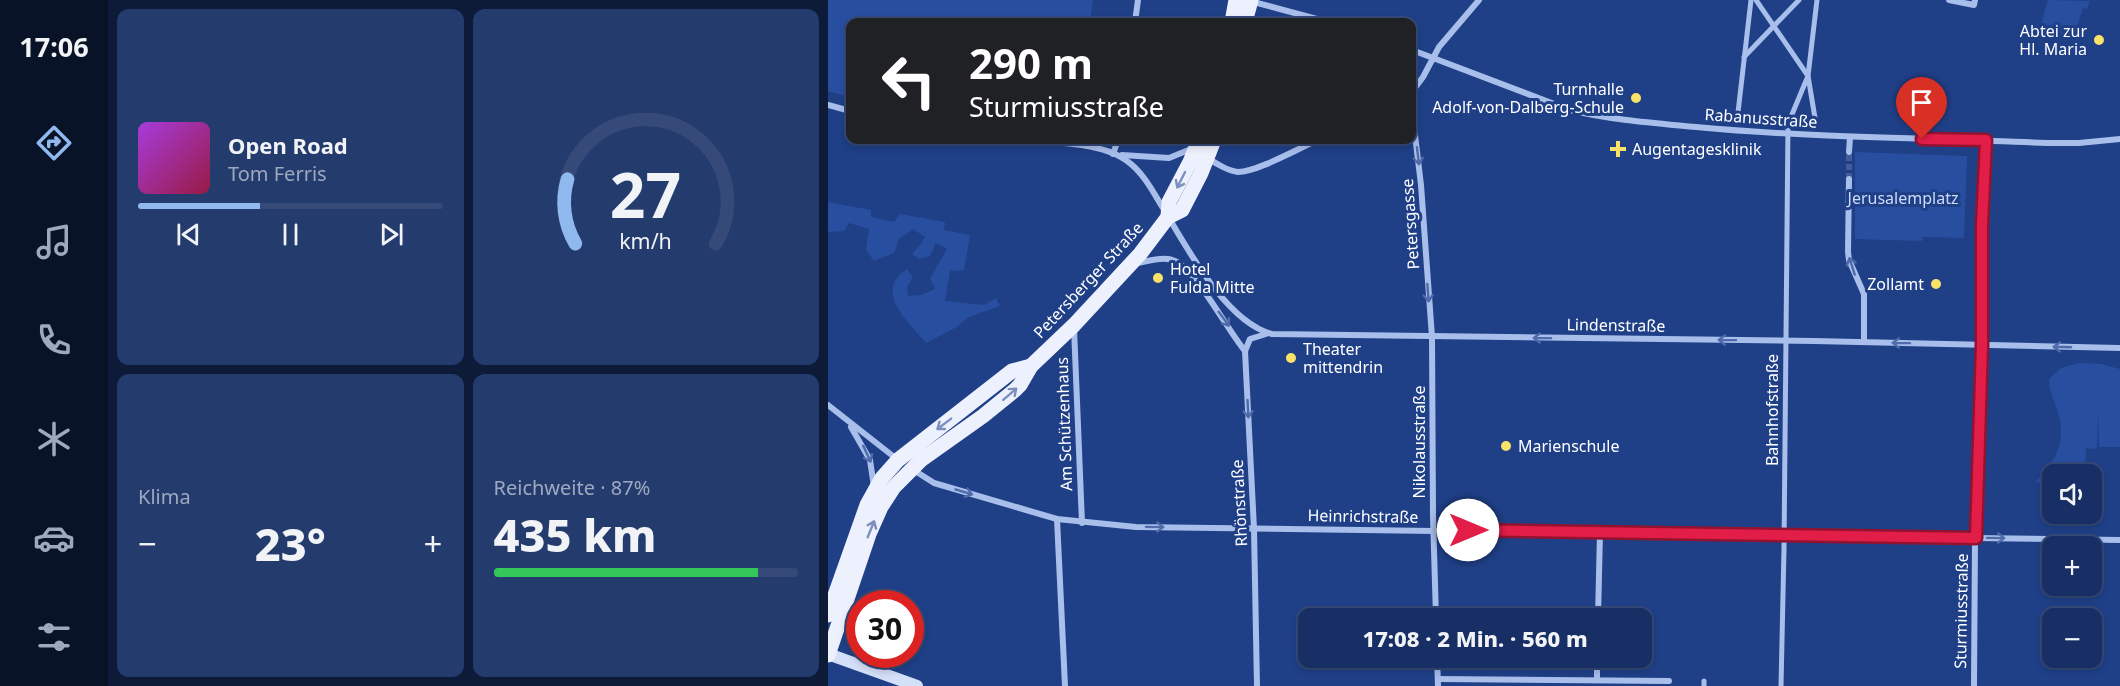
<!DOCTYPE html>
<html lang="de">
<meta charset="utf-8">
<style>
body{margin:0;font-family:"Noto Sans",sans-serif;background:#243b6e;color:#f1f3f6;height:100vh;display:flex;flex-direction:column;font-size:22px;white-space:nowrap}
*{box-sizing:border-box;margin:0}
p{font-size:20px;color:#9ea9bf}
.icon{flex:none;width:33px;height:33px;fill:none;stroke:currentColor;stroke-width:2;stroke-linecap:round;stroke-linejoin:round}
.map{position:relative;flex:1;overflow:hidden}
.drawer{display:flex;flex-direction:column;gap:9px;padding:9px;background:#0d1a38;width:720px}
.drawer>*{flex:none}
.top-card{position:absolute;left:18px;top:18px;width:570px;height:126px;border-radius:12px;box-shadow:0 3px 9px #0003,0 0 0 2px #364a79;background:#202124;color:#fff;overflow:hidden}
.tools{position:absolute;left:1214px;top:464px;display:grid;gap:12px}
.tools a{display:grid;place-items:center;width:60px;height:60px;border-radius:12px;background:#172f65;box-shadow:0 3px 9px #0003,0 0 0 2px #364a79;font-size:30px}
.speed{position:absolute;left:18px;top:590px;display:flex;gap:12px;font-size:30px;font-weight:700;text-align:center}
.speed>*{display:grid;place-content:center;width:78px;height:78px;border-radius:50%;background:#172f65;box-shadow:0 3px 9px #0003,0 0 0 2px #364a79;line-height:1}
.speed .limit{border:9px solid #d22;background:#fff;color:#111}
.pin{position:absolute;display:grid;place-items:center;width:51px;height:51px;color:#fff;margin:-62px -26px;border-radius:50% 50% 50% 0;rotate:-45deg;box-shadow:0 0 6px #0007}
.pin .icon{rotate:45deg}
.me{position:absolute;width:66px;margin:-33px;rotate:90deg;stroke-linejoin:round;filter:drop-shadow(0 0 4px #0008)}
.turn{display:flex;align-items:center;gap:21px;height:126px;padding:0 24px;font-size:27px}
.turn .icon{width:78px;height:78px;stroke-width:2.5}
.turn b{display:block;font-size:42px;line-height:51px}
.big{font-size:45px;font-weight:800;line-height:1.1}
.drawer .card{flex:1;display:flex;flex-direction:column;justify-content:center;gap:9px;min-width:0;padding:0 21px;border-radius:12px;background:#243b6e}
.drawer .dial{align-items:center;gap:0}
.dial svg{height:156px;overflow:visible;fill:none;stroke:#364a79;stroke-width:7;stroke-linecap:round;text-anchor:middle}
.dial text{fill:#f1f3f6;stroke:none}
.song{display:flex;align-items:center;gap:18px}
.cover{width:72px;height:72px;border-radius:9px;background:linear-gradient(135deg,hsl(280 70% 55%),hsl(340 70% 35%))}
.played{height:6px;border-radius:3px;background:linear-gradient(90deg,#90b9f0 40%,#364a79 40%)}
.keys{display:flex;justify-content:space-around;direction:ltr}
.heat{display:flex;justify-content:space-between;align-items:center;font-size:33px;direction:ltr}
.charge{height:9px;border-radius:4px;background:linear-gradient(90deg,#34c759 87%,#364a79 0)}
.drawer .tiles{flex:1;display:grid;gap:9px;grid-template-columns:repeat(2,1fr)}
.trip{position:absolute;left:470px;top:608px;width:354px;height:60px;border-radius:12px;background:#172f65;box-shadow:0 3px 9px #0003,0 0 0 2px #364a79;font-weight:800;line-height:60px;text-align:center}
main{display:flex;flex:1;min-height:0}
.tabs{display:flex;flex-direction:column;width:108px;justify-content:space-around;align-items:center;background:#091328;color:#9ea9bf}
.tabs .icon{width:42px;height:42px}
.tabs .selected{color:#90b9f0}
.tabs b{font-size:27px;color:#f1f3f6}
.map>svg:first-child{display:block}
.green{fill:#284ea0}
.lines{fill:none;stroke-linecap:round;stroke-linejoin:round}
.minor-tunnel{stroke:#415c99;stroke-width:6;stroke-dasharray:6 3;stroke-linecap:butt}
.pedestrian{stroke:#a8beeb;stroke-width:5}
.minor{stroke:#a8beeb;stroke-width:6}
.secondary{stroke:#d4dff8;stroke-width:12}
.primary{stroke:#edf1fe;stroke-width:15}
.oneway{stroke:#4f6baa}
.oneway2{stroke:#7c8fbd}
.route-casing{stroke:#92132f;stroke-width:15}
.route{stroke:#e11d48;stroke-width:10}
.poi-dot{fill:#f9e268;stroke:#1f3f87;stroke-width:2}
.labels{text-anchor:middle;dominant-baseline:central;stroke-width:6;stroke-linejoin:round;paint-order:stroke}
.poi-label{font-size:16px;fill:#fff;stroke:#1f3f87;text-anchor:start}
.street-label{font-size:16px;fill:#fff;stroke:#1f3f87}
.park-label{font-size:16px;fill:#cddbf8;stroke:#1f3f87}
</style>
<main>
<nav class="tabs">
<b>17:06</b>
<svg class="icon selected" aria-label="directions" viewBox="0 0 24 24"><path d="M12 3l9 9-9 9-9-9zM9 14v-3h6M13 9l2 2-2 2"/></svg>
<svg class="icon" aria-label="music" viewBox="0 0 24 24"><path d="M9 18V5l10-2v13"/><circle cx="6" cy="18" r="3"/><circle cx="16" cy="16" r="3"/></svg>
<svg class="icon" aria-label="phone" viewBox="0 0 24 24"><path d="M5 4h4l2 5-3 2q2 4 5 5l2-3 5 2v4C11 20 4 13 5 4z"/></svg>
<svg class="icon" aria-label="climate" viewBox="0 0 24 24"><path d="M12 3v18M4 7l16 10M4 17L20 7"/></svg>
<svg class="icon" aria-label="car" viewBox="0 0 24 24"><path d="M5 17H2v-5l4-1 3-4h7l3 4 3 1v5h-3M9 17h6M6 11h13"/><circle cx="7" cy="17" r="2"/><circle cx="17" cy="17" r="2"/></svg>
<svg class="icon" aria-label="filters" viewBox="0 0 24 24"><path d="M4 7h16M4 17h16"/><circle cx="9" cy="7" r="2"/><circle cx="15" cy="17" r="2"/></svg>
</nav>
<section class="drawer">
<div class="tiles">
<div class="card">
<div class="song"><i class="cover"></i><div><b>Open Road</b><p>Tom Ferris</p></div></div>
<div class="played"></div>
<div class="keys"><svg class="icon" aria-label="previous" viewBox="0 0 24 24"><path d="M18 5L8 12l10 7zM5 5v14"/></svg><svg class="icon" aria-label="pause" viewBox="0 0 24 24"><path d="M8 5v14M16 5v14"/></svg><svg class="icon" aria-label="next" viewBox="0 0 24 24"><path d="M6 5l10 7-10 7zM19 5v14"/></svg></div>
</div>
<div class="card dial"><svg viewBox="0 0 100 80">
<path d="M14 69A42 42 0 1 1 86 69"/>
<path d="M14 69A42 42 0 0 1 10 36" stroke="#90b9f0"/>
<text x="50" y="56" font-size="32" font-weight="700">27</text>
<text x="50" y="72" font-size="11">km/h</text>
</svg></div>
<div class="card"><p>Klima</p>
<div class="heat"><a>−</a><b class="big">23°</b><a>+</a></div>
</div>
<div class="card"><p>Reichweite · 87%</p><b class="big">435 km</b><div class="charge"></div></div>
</div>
</section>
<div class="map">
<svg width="1292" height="686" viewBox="0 0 1292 686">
<rect width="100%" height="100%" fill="#1f3f87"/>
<g class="green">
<path d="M0 0H265L262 22H22V97L0 91Z"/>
<path d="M1220 0 1262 1 1259 9 1255 8 1248 29 1252 31 1249 38 1212 27Z"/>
<path d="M1027 152 1139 156 1136 238 1094 237V241L1027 239Z"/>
<path d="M0 202 43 210V217L66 222 72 214 117 222 116 230 142 235 136 270 122 271 117 301 156 305 168 298 172 306 141 317 127 328 98 343C81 322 44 292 79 269L85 277 79 287 80 296 93 295 107 289 102 278 119 249 108 243 102 256 91 259 84 254 92 245 97 237 85 229 71 239 66 253 46 261 38 250 41 229 21 223 16 231 0 232Z"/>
<path d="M1251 363 1273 364 1292 369V447H1271L1270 410 1269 449 1258 448 1257 474H1224V485L1207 482C1230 458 1240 440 1228 406 1225 397 1220 389 1221 379L1233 368Z"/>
</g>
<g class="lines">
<path class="minor-tunnel" d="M1021 179V152"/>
<g class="pedestrian">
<path d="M928 0 980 76 988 124"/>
<path d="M916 57 971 0"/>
<path d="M909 121 923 0"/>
<path d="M876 686V681"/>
<path d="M953 686 956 549 960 124 980 76 989 0"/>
</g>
<g class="minor">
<path d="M1121 0 1146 5 1147 0"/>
<path d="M422 1 500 22"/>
<path d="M307 22 310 0"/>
<path d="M584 50 742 110C783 120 826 123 868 127 985 138 1102 138 1219 143H1251L1292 139"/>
<path d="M584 92 595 77 611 47 651 0"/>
<path d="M0 105 22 111"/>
<path d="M584 110 593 185 604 337 605 516 608 618"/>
<path d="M197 140C226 142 276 143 299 161 315 172 325 192 335 208 359 248 398 322 444 334L986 341 1292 348"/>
<path d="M1021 152 1022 137"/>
<path d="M285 154 290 140"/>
<path d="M294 155 341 158 363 149"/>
<path d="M380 158C388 164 401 171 410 172 429 172 471 148 490 140"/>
<path d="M1021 179 1020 252 1021 260 1036 294V342"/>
<path d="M309 263C321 261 336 256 347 261 368 270 400 331 417 351"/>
<path d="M246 328 254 523"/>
<path d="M0 405 70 460"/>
<path d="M23 427 42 460 46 487"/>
<path d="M84 469 106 483 229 519 308 527 1292 540"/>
<path d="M229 519 237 686"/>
<path d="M770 618 772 532"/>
<path d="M609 657 610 686"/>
<path d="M610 679 841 681"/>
<path d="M769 680V657"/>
<path d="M429 686 426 529 417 351 422 339 438 334"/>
<path d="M1146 686 1147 538 1154 344V224L1158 140"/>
</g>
<path class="secondary" d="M0 654 89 686"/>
<g class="primary">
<path d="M404 22 408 0"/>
<path d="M417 22 423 0"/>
<path d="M340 217 341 202 362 162 371 140"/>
<path d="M0 615 39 505 54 478 70 460 184 371 203 366"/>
<path d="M0 655 41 534 53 507 66 487 93 460 155 416 187 390 192 385 203 366 246 325 312 254 340 217 354 210 373 173 386 140"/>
</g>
</g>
<defs><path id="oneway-shaft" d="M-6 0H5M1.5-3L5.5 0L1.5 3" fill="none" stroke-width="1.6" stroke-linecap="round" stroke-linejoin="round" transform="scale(1.5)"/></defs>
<g class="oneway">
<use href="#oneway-shaft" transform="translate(590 156) rotate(83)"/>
<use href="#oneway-shaft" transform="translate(1024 266) rotate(-108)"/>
<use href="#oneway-shaft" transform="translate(600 293) rotate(86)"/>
<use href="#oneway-shaft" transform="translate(396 319) rotate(54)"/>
<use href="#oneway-shaft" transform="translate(714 338) rotate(-179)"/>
<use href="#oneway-shaft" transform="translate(899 340) rotate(-179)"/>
<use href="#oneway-shaft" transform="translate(1073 343) rotate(-179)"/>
<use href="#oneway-shaft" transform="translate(1234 347) rotate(-178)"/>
<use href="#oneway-shaft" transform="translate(420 409) rotate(87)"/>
<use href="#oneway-shaft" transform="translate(39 454) rotate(65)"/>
<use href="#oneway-shaft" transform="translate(136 492) rotate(17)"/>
<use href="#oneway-shaft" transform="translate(327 527) rotate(1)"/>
<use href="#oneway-shaft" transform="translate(1168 538) rotate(1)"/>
</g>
<g class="oneway2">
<use href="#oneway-shaft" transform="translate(353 180) rotate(117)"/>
<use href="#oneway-shaft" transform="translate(182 394) rotate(-41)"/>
<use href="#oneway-shaft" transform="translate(116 424) rotate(143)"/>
<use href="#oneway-shaft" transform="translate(43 529) rotate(-68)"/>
</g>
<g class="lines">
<defs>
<path id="route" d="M640 530 1148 538 1154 344V224L1158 140 1094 139"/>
</defs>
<use href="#route" class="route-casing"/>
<use href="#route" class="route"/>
</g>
<g class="poi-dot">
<circle cx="1271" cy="40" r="6"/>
<circle cx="808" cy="98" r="6"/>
<path d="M787 140h6v6h6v6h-6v6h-6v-6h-6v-6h6z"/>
<circle cx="330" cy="278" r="6"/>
<circle cx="1108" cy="284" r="6"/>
<circle cx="463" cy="358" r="6"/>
<circle cx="678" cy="446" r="6"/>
</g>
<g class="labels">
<g class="poi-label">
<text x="1259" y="31" text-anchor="end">Abtei zur<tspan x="1259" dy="18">Hl. Maria</tspan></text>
<text x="796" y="89" text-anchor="end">Turnhalle<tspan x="796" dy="18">Adolf-von-Dalberg-Schule</tspan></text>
<text x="804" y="149">Augentagesklinik</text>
<text x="342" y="269">Hotel<tspan x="342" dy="18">Fulda Mitte</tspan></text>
<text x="1096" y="284" text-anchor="end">Zollamt</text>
<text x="475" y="349">Theater<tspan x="475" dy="18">mittendrin</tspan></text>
<text x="690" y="446">Marienschule</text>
</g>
<g class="street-label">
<text transform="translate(933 118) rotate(4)">Rabanusstraße</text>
<text transform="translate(582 224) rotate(-94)">Petersgasse</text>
<text transform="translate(260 280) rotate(-47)">Petersberger Straße</text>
<text transform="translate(788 325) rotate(1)">Lindenstraße</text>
<text transform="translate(944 410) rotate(-90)">Bahnhofstraße</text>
<text transform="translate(236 424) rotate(-92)">Am Schützenhaus</text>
<text transform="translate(591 442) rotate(-90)">Nikolausstraße</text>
<text transform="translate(411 503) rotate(-93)">Rhönstraße</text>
<text transform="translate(535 516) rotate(1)">Heinrichstraße</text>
<text transform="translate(1133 611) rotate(-89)">Sturmiusstraße</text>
</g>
<g class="park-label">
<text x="1075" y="198">Jerusalemplatz</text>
</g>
</g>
</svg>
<div class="tools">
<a><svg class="icon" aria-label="sound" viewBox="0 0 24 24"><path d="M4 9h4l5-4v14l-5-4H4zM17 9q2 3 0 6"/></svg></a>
<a>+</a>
<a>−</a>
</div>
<div class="speed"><div class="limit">30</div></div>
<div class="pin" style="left:1094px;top:139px;background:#d93025"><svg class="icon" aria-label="arrive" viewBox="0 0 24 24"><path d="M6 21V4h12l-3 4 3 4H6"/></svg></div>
<svg class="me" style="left:640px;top:530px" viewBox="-20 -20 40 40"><circle r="19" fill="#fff"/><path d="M0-13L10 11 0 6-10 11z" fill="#e11d48"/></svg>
<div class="trip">17:08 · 2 Min. · 560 m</div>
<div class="top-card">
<div class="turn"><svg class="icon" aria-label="left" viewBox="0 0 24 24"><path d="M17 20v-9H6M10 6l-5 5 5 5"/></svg><div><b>290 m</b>Sturmiusstraße</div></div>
</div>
</div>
</main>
